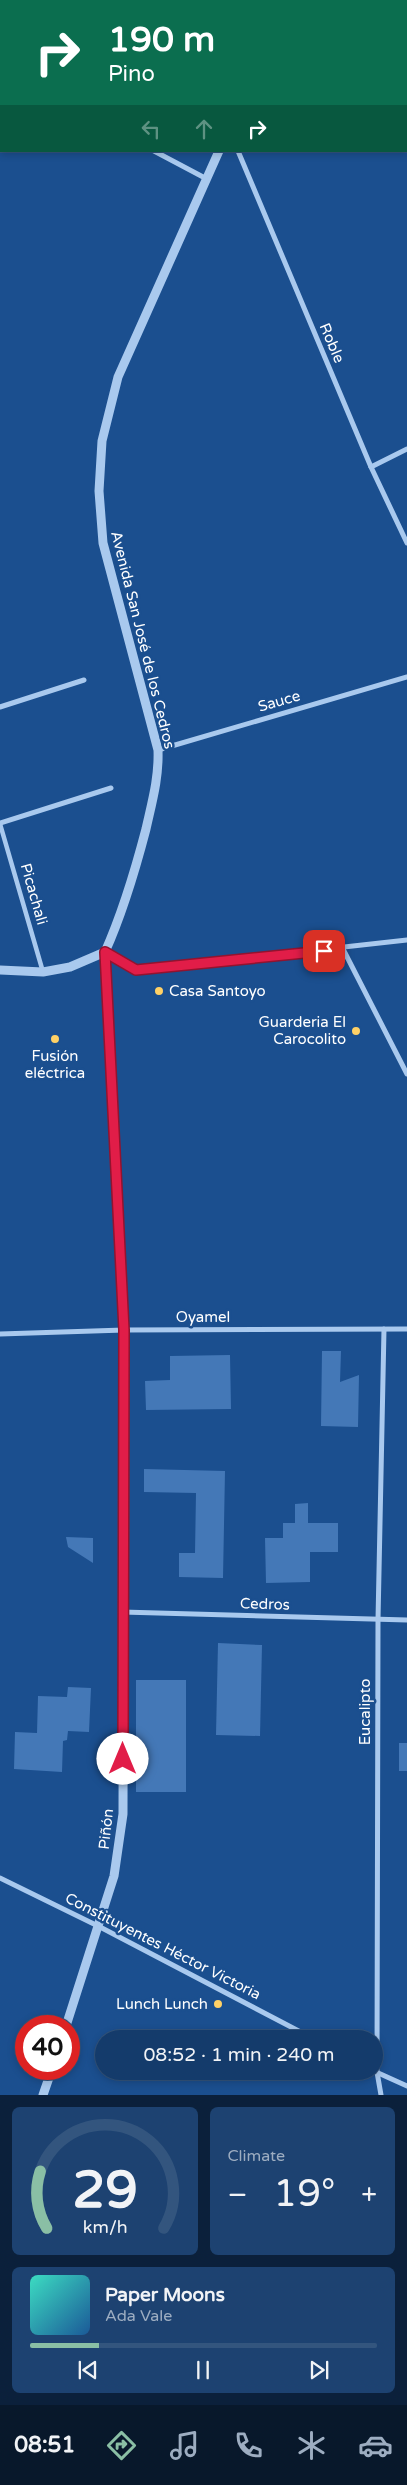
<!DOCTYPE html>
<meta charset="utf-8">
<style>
body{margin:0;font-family:"Varela Round",sans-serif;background:#1d4271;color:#f1f3f6;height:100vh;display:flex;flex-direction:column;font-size:19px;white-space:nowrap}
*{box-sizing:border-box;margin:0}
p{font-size:16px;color:#9dadc1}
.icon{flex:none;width:28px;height:28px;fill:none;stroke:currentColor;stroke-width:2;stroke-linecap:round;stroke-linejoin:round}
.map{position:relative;height:2095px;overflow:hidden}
.details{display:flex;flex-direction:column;gap:12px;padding:12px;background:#0b203b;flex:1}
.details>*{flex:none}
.guide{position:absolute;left:0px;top:0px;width:408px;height:152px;box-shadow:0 2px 8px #0003,0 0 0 1px #33557e;background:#0b6e4f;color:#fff;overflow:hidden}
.speed{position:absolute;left:15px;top:2015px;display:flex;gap:10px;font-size:25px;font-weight:700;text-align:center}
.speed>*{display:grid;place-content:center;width:65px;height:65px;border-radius:50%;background:#143b6b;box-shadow:0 2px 8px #0003,0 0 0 1px #33557e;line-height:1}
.speed .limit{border:8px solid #d22;background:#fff;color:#111}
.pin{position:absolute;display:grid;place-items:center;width:42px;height:42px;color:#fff;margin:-21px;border-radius:10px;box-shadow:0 2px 8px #0006}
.me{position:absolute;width:55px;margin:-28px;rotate:0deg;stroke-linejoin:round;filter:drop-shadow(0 0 4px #0008)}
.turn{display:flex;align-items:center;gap:18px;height:105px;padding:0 25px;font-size:22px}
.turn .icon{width:65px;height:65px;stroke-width:2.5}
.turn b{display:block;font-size:35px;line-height:42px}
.lanes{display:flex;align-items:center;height:48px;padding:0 25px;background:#0003;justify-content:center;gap:25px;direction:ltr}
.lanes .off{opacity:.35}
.big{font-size:38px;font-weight:600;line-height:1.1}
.details .tile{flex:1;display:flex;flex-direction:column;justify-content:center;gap:8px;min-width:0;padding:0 18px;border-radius:8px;background:#1d4271}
.details .dial{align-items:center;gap:0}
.dial svg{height:130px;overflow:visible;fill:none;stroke:#33557e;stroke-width:7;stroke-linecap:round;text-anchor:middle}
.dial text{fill:#f1f3f6;stroke:none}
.song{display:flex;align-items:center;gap:15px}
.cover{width:60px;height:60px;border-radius:8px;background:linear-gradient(135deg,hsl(170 70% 55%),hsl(210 70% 35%))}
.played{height:5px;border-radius:2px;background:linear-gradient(90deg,#8abfa5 20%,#33557e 20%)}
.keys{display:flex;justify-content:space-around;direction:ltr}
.heat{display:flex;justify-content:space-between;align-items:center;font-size:28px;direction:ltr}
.details .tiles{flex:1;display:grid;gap:12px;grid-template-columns:1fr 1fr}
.tile:last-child{grid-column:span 2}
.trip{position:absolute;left:95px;top:2030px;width:288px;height:50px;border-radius:25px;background:#143b6b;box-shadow:0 2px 8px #0003,0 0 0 1px #33557e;font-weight:600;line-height:50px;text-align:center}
.menu{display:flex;height:80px;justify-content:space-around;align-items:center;background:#08182b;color:#9dadc1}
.menu .icon{width:35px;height:35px}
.menu .on{color:#8abfa5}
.menu b{font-size:22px;color:#f1f3f6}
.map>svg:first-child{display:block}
.building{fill:#4478b7}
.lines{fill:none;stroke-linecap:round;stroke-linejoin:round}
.pedestrian{stroke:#a9c9ee;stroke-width:4.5}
.minor{stroke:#a9c9ee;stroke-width:5}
.tertiary{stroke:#a9c9ee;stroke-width:9}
.route-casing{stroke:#92132f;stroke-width:12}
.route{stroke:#e11d48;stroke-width:9}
.poi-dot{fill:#ffd166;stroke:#1b4f8f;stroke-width:2}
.labels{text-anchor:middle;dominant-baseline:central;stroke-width:5;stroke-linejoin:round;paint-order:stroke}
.street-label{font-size:15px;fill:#fff;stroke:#1b4f8f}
.poi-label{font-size:15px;fill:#fff;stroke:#1b4f8f;text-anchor:end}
</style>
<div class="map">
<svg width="407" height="2095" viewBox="0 0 407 2095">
<rect width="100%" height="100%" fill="#1b4f8f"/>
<g class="building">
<path d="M322 1351H341L340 1382 359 1375 358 1427 321 1426Z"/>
<path d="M230 1355 231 1409 146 1410 145 1381 170 1380V1356Z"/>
<path d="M144 1469 225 1471 223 1578 179 1577V1553H195L196 1493 144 1492Z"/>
<path d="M308 1503V1523H338V1552H310V1582L266 1583 265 1538H283V1523H295V1504Z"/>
<path d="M66 1537 93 1538V1563L68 1547Z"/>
<path d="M218 1643 262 1645 260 1736 216 1735Z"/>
<rect x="136" y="1680" width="50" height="112"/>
<path d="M68 1687 91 1688 89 1732 68 1731 67 1740 63 1741 62 1772 14 1769 15 1732 37 1733 38 1696 67 1697Z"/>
<rect x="399" y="1743" width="8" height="28"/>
</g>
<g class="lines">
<path class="pedestrian" d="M0 824 43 972"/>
<g class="minor">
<path d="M0 71 1 72"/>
<path d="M406 130 407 129"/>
<path d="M154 151 205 178"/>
<path d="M238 151 371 467 407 543"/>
<path d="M371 467 407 449"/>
<path d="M0 707 84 680"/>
<path d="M158 750 407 677"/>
<path d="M0 823 111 788"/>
<path d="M343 949 407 1074"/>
<path d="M105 952 136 970 407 940"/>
<path d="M0 1334 124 1330 407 1329"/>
<path d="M122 1612 407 1620"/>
<path d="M0 1878 100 1927 314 2039"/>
<path d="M376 2072 407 2086"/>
<path d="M381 2095 377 2072 378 1620 384 1329"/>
</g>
<g class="tertiary">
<path d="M284 1V0"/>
<path d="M0 970 43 972 70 967 105 952C123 912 135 871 146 829 152 802 159 778 158 750L103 543 99 491 102 441 118 377 219 151"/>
<path d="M66 2026 114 1876 123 1814 124 1330 105 952"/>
<path d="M43 2095 52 2069"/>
</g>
</g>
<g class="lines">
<defs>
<path id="route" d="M123 1759 124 1330 105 952 136 970 324 951"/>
</defs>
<use href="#route" class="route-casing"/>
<use href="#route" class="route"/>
</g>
<g class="poi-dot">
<circle cx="159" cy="991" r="5"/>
<circle cx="356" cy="1031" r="5"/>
<circle cx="55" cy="1039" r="5"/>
<circle cx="218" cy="2004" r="5"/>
</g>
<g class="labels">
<g class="street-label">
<text transform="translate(332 343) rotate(67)">Roble</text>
<text transform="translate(143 640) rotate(76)">Avenida San José de los Cedros</text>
<text transform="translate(279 701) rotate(-16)">Sauce</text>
<text transform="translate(34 894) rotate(74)">Picachali</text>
<text x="203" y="1317">Oyamel</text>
<text transform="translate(265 1604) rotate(2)">Cedros</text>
<text transform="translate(365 1712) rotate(-90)">Eucalipto</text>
<text transform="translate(106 1829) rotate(-84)">Piñón</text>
<text transform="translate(163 1946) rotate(27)">Constituyentes Héctor Victoria</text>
</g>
<g class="poi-label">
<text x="169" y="991" text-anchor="start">Casa Santoyo</text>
<text x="346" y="1022">Guarderia El<tspan x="346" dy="17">Carocolito</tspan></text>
<text x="55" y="1056" text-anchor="middle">Fusión<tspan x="55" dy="17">eléctrica</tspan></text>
<text x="208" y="2004">Lunch Lunch</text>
</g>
</g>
</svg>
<div class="speed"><div class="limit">40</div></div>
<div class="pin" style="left:324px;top:951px;background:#d93025"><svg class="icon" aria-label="arrive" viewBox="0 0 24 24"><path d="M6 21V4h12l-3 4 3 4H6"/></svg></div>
<svg class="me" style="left:123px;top:1759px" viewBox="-20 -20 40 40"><circle r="19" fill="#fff"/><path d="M0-13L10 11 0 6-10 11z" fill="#e11d48"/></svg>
<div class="trip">08:52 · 1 min · 240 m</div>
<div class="guide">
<div class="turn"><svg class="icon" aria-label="right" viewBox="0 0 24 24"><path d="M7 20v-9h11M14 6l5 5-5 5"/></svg><div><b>190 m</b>Pino</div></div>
<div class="lanes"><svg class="icon off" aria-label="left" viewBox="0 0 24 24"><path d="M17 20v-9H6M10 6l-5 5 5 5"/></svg><svg class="icon off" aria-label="ahead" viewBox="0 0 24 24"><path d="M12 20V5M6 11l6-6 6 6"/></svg><svg class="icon" aria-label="right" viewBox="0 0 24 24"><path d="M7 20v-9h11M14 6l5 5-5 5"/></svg></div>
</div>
</div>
<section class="details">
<div class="tiles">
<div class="tile dial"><svg viewBox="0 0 100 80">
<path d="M14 69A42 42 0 1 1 86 69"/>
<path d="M14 69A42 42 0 0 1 10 34" stroke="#8abfa5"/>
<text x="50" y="56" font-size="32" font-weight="700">29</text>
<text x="50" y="72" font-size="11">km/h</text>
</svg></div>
<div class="tile"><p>Climate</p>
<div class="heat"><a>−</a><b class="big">19°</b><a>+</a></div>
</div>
<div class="tile">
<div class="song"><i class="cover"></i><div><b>Paper Moons</b><p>Ada Vale</p></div></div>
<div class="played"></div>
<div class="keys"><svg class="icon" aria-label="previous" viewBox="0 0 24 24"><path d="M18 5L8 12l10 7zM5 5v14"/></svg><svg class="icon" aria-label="pause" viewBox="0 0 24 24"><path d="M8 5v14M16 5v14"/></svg><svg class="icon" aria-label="next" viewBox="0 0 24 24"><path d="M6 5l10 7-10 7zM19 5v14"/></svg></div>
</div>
</div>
</section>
<nav class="menu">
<b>08:51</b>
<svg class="icon on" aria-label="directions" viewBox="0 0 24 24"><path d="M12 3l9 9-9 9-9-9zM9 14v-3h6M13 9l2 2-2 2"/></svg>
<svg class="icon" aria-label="music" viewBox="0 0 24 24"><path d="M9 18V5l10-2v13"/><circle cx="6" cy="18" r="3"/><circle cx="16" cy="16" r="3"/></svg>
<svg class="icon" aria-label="phone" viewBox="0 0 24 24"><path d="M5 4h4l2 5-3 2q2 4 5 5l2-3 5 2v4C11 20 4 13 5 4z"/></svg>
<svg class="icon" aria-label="climate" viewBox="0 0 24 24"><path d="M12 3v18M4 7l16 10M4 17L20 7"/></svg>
<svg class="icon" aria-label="car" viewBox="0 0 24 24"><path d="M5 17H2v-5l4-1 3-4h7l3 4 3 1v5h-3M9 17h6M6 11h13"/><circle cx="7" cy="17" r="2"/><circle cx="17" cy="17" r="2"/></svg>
</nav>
